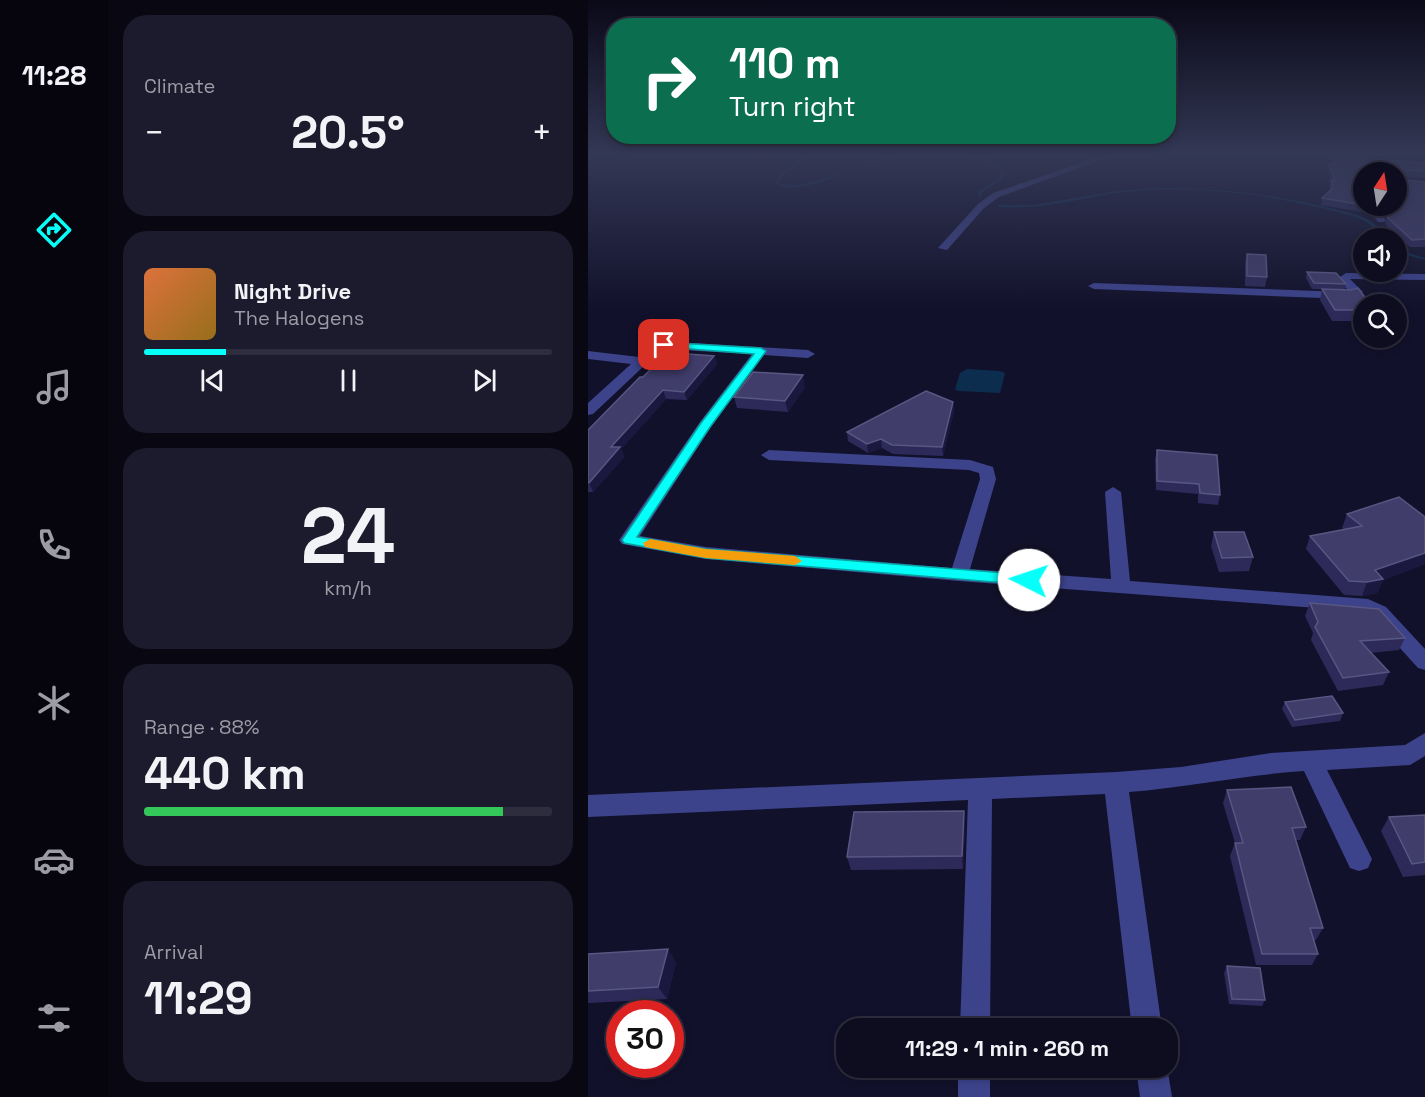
<!DOCTYPE html>
<meta charset="utf-8">
<style>
body{margin:0;font-family:"Space Grotesk",sans-serif;background:#1c1b2d;color:#f1f3f6;height:100vh;display:flex;flex-direction:column;font-size:22px;white-space:nowrap}
*{box-sizing:border-box;margin:0}
p{font-size:20px;color:#9b9ca5}
.icon{flex:none;width:33px;height:33px;fill:none;stroke:currentColor;stroke-width:2;stroke-linecap:round;stroke-linejoin:round}
.map{position:relative;flex:1;overflow:hidden}
.side{display:flex;flex-direction:column;gap:15px;padding:15px;background:#080712;width:480px}
.side>*{flex:none}
.top-card{position:absolute;left:18px;top:18px;width:570px;height:126px;border-radius:24px;box-shadow:0 3px 9px #0003,0 0 0 2px #2e2d3e;background:#0b6e4f;color:#fff;overflow:hidden}
.needle{width:39px;rotate:12deg}
.buttons{position:absolute;left:765px;top:162px;display:grid;gap:12px}
.buttons a{display:grid;place-items:center;width:54px;height:54px;border-radius:50%;background:#0e0d20;box-shadow:0 3px 9px #0003,0 0 0 2px #2e2d3e;font-size:30px}
.speed{position:absolute;left:18px;top:1000px;display:flex;gap:12px;font-size:30px;font-weight:700;text-align:center}
.speed>*{display:grid;place-content:center;width:78px;height:78px;border-radius:50%;background:#0e0d20;box-shadow:0 3px 9px #0003,0 0 0 2px #2e2d3e;line-height:1}
.speed .limit{border:9px solid #d22;background:#fff;color:#111}
.pin{position:absolute;display:grid;place-items:center;width:51px;height:51px;color:#fff;margin:-26px;border-radius:12px;box-shadow:0 3px 9px #0006}
.me{position:absolute;width:66px;margin:-33px;rotate:274deg;stroke-linejoin:round;filter:drop-shadow(0 0 4px #0008)}
.turn{display:flex;align-items:center;gap:21px;height:126px;padding:0 24px;font-size:27px}
.turn .icon{width:78px;height:78px;stroke-width:2.5}
.turn b{display:block;font-size:42px;line-height:51px}
.big{font-size:45px;font-weight:700;line-height:1.1}
.side .widget{flex:1;display:flex;flex-direction:column;justify-content:center;gap:9px;min-width:0;padding:0 21px;border-radius:24px;background:#1c1b2d}
.side .dial{align-items:center;gap:0}
.dial b{font-size:78px;line-height:1}
.song{display:flex;align-items:center;gap:18px}
.cover{width:72px;height:72px;border-radius:9px;background:linear-gradient(135deg,hsl(20 70% 55%),hsl(40 70% 35%))}
.played{height:6px;border-radius:3px;background:linear-gradient(90deg,#07fff9 20%,#2e2d3e 20%)}
.keys{display:flex;justify-content:space-around;direction:ltr}
.heat{display:flex;justify-content:space-between;align-items:center;font-size:33px;direction:ltr}
.charge{height:9px;border-radius:4px;background:linear-gradient(90deg,#34c759 88%,#2e2d3e 0)}
.trip{position:absolute;left:248px;top:1018px;width:342px;height:60px;border-radius:24px;background:#0e0d20;box-shadow:0 3px 9px #0003,0 0 0 2px #2e2d3e;font-weight:700;line-height:60px;text-align:center}
main{display:flex;flex:1;min-height:0}
.tabs{display:flex;flex-direction:column;width:108px;justify-content:space-around;align-items:center;background:#06050d;color:#9b9ca5}
.tabs .icon{width:42px;height:42px}
.tabs .current{color:#07fff9}
.tabs b{font-size:27px;color:#f1f3f6}
.map>svg:first-child{display:block}
.water{fill:#0d2d4f}
.lines{fill:none;stroke-linecap:round;stroke-linejoin:round}
.stream{fill:#0d2d4f;fill-rule:evenodd}
.minor{fill:#3c438b;fill-rule:evenodd}
.wall{fill:#2d2a59}
.shaded-wall{fill:#1a183f}
.building{fill:#403d6b;stroke:#585682;stroke-width:1.5}
.route{fill:#07fff9;stroke:#05a6a2;stroke-width:1.5}
.slow{fill:#f59e0b}
</style>
<main>
<nav class="tabs">
<b>11:28</b>
<svg class="icon current" aria-label="directions" viewBox="0 0 24 24"><path d="M12 3l9 9-9 9-9-9zM9 14v-3h6M13 9l2 2-2 2"/></svg>
<svg class="icon" aria-label="music" viewBox="0 0 24 24"><path d="M9 18V5l10-2v13"/><circle cx="6" cy="18" r="3"/><circle cx="16" cy="16" r="3"/></svg>
<svg class="icon" aria-label="phone" viewBox="0 0 24 24"><path d="M5 4h4l2 5-3 2q2 4 5 5l2-3 5 2v4C11 20 4 13 5 4z"/></svg>
<svg class="icon" aria-label="climate" viewBox="0 0 24 24"><path d="M12 3v18M4 7l16 10M4 17L20 7"/></svg>
<svg class="icon" aria-label="car" viewBox="0 0 24 24"><path d="M5 17H2v-5l4-1 3-4h7l3 4 3 1v5h-3M9 17h6M6 11h13"/><circle cx="7" cy="17" r="2"/><circle cx="17" cy="17" r="2"/></svg>
<svg class="icon" aria-label="filters" viewBox="0 0 24 24"><path d="M4 7h16M4 17h16"/><circle cx="9" cy="7" r="2"/><circle cx="15" cy="17" r="2"/></svg>
</nav>
<section class="side">
<div class="widget"><p>Climate</p>
<div class="heat"><a>−</a><b class="big">20.5°</b><a>+</a></div>
</div>
<div class="widget">
<div class="song"><i class="cover"></i><div><b>Night Drive</b><p>The Halogens</p></div></div>
<div class="played"></div>
<div class="keys"><svg class="icon" aria-label="previous" viewBox="0 0 24 24"><path d="M18 5L8 12l10 7zM5 5v14"/></svg><svg class="icon" aria-label="pause" viewBox="0 0 24 24"><path d="M8 5v14M16 5v14"/></svg><svg class="icon" aria-label="next" viewBox="0 0 24 24"><path d="M6 5l10 7-10 7zM19 5v14"/></svg></div>
</div>
<div class="widget dial"><b>24</b><p>km/h</p></div>
<div class="widget"><p>Range · 88%</p><b class="big">440 km</b><div class="charge"></div></div>
<div class="widget"><p>Arrival</p><b class="big">11:29</b></div>
</section>
<div class="map">
<svg width="837" height="1097" viewBox="0 0 837 1097">
<rect width="100%" height="100%" fill="#12112b"/>
<path class="water" d="M379 369 412 371 417 373 412 393 370 391 367 389 372 373Z"/>
<g class="lines">
<g class="stream">
<path d="M216 156H220L194 176 190 183 199 185H212L245 176 294 158 310 156 281 164 230 183 212 187 199 188 187 184 192 174Z"/>
<path d="M380 156C394 155 410 161 417 174L414 179 393 193 394 198H392L390 192 412 177 413 174C406 161 393 160 380 156Z"/>
<path d="M572 188C629 188 685 194 742 208 756 212 773 214 785 223 791 227 792 232 795 238H791C788 233 787 227 781 224 769 215 752 213 738 209 676 194 611 186 547 191 518 193 490 201 461 205 444 207 428 208 411 207L409 206 411 205H445L529 191Z"/>
<path d="M808 249 837 258V260L808 252Z"/>
</g>
<g class="minor">
<path d="M513 156H524L411 197 396 208 359 250 350 248 390 204 405 193Z"/>
<path d="M781 159 837 162V166L786 164 785 172H777V163Z"/>
<path d="M778 206H786L798 220 796 222H790Z"/>
<path d="M758 273 837 274V280L762 279 775 292 760 299 506 289 500 286 506 283 758 292 761 291 749 279Z"/>
<path d="M71 341 220 350 227 354 220 358 176 355 123 427 52 536 118 547 364 568 392 479 391 473 381 470 181 460 173 455 181 450 382 460 405 467 408 479 382 569 523 579 517 492 525 487 533 492 542 581 780 599 798 607 837 649V670L830 668 784 617 770 611 371 581 118 559 34 544 31 540 112 422 164 354 74 349 5 414 0 415V403L43 364 0 359V351L51 357 66 342Z"/>
<path d="M837 733V756L822 765 739 770 784 859 780 868 771 871 762 868 716 771C657 775 600 787 541 792L574 1029H544L517 794 404 799 402 1029H372L380 800 0 817V795L528 772 593 767 683 753 817 745Z"/>
<path d="M579 1066 584 1097H552L548 1068Z"/>
<rect x="370" y="1068" width="32" height="29"/>
</g>
</g>
<g class="wall">
<path d="M741 156H776V166L779 168H788L790 160 837 163V178L808 176V172H776V206L783 207 781 213 733 205 734 198 742 191 741 187 743 180 740 170 741 164H745Z"/>
<path d="M837 182V247H822L797 224 799 217 788 206H808Z"/>
<path d="M659 254 679 277 677 287 657 286V263Z"/>
<path d="M719 272 758 284 757 290 724 289 718 278Z"/>
<path d="M734 289 776 304V321H744L732 300Z"/>
<path d="M126 356 129 364 99 400 78 399 33 449 36 457 5 492H0V430L55 377 72 369Z"/>
<path d="M217 387 200 412 149 408 146 397Z"/>
<path d="M365 402 366 411 355 456 305 454 294 448 280 453 260 441 259 432Z"/>
<path d="M569 450 632 495 630 505 610 503V494L568 490 567 459Z"/>
<path d="M759 514 837 517V564L795 580 789 593 774 596 756 595 718 549 722 536 756 529 754 528Z"/>
<path d="M626 532 665 557 661 571 631 572 623 546Z"/>
<path d="M722 603 817 638 811 650 782 653 801 672 795 685 750 691 723 640 725 633 717 616Z"/>
<path d="M697 702 755 713 752 721 704 727 694 709Z"/>
<path d="M639 790 718 827 712 840H707L735 928 728 940H726L730 954 724 965H668L642 856 647 843 635 803Z"/>
<path d="M837 815V875L815 877 793 831 801 817Z"/>
<path d="M377 825 375 869 263 870 259 857Z"/>
<path d="M0 954 88 962 79 999 0 1003Z"/>
<path d="M639 966 677 1000 674 1006 641 1004 636 973Z"/>
</g>
<g class="shaded-wall">
<path d="M126 356 129 364 99 400 96 392Z"/>
<path d="M215 375 217 387 200 412 197 401Z"/>
<path d="M75 390 78 399 33 449 36 457 5 492 1 483 23 447Z"/>
<path d="M365 402 366 411 355 456 354 447Z"/>
<path d="M293 439 294 448 280 453 279 444Z"/>
<path d="M837 553V564L795 580 789 593 774 596 779 582 787 570Z"/>
<path d="M376 811 377 825 375 869 374 856Z"/>
<path d="M80 949 88 962 79 999 70 987Z"/>
</g>
<g class="building">
<path d="M745 156H776V166L779 168 788 167 790 160 837 163V171L810 170 808 172H776V205L734 198 745 188 743 180 747 181 741 164H749Z"/>
<path d="M808 179 837 182V239L824 240 799 217 802 212 796 206H808Z"/>
<path d="M659 254 678 255 679 277 659 276Z"/>
<path d="M719 272 748 273 758 284 726 283Z"/>
<path d="M770 288 782 304H776V310H747L734 289 763 290Z"/>
<path d="M86 353 126 356 96 392 75 390 23 447H32L1 483 0 482V430L52 377H55L64 368 72 369Z"/>
<path d="M165 372 215 375 197 401 146 397Z"/>
<path d="M338 391 365 402 354 447 304 445 293 439 279 444 259 432Z"/>
<path d="M569 450 629 455 632 495 612 493 611 484 569 481Z"/>
<path d="M811 497 837 517V553L787 570 795 579 779 582 761 581 722 536 774 526 759 514Z"/>
<path d="M626 532H656L665 557 634 558Z"/>
<path d="M722 603 791 609 817 638 772 641 801 672 755 678 727 627 730 622Z"/>
<path d="M744 696 755 713 707 720 697 702Z"/>
<path d="M703 787 718 827 704 828 735 928H722L730 954H674L647 843H655L639 790Z"/>
<path d="M376 811 374 856 259 857 266 812Z"/>
<path d="M837 815V862L824 864 801 817Z"/>
<path d="M80 949 70 987 0 991V954Z"/>
<path d="M639 966 672 968 677 1000 644 999Z"/>
</g>
<linearGradient id="sky" x2="0" y2="1"><stop stop-color="#0a0918"/><stop offset="0.5" stop-color="#333855"/><stop offset="1" stop-color="#333855" stop-opacity="0"/></linearGradient>
<rect width="837" height="309" fill="url(#sky)"/>
<path class="route" d="M72 342 173 348 178 351 122 427 49 537 118 549 441 575 448 580 446 584 441 585 118 558 36 543 34 540 36 537 113 423 166 354 76 347 71 345Z"/>
<path class="slow" d="M62 539 118 549 207 556 214 561 207 565 118 558 57 547 55 543Z"/>
</svg>
<div class="buttons">
<a><svg class="needle" viewBox="-14 -14 28 28"><path d="M0-13l5 13h-10z" fill="#e53935"/><path d="M0 13l5-13h-10z" fill="#9b9ca5"/></svg></a>
<a><svg class="icon" aria-label="sound" viewBox="0 0 24 24"><path d="M4 9h4l5-4v14l-5-4H4zM17 9q2 3 0 6"/></svg></a>
<a><svg class="icon" aria-label="search" viewBox="0 0 24 24"><circle cx="10" cy="10" r="6"/><path d="M15 15l6 6"/></svg></a>
</div>
<div class="speed"><div class="limit">30</div></div>
<div class="pin" style="left:76px;top:345px;background:#d93025"><svg class="icon" aria-label="arrive" viewBox="0 0 24 24"><path d="M6 21V4h12l-3 4 3 4H6"/></svg></div>
<svg class="me" style="left:441px;top:580px" viewBox="-20 -20 40 40"><circle r="19" fill="#fff"/><path d="M0-13L10 11 0 6-10 11z" fill="#07fff9"/></svg>
<div class="trip">11:29 · 1 min · 260 m</div>
<div class="top-card">
<div class="turn"><svg class="icon" aria-label="right" viewBox="0 0 24 24"><path d="M7 20v-9h11M14 6l5 5-5 5"/></svg><div><b>110 m</b>Turn right</div></div>
</div>
</div>
</main>
